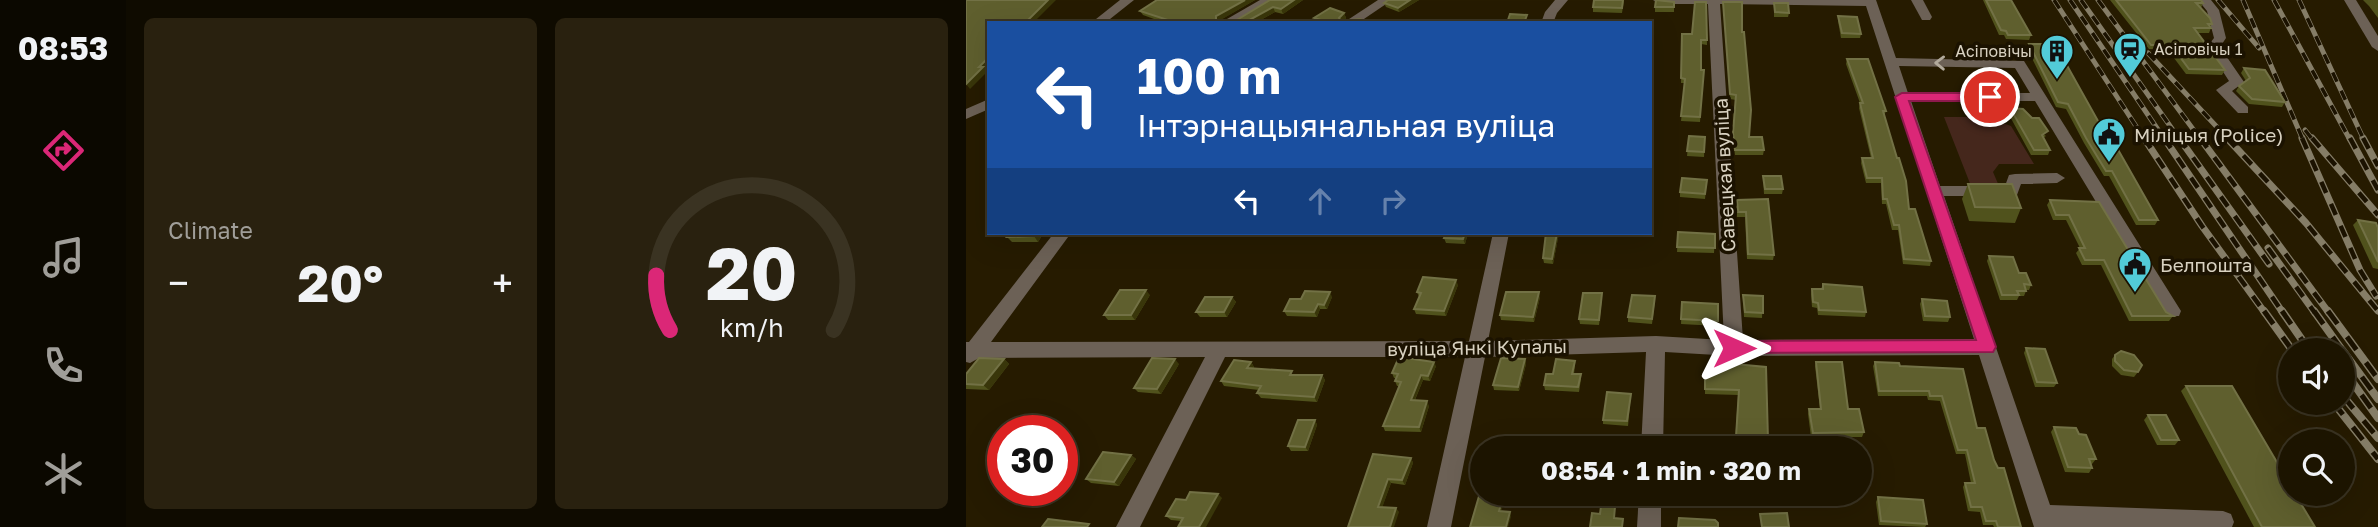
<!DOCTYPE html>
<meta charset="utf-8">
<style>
body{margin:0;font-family:"Golos Text",sans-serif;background:#29210f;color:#f1f3f6;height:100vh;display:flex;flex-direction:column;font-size:26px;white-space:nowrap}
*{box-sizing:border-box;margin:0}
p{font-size:23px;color:#a09e99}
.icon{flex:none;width:38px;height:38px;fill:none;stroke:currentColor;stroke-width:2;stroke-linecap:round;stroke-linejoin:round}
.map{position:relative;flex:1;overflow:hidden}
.panel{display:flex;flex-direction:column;gap:18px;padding:18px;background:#0f0b00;width:840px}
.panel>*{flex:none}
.guide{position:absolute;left:21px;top:21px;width:665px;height:214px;border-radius:0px;box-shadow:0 7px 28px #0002,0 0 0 2px #3a3322;background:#1a4fa0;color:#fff;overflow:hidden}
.buttons{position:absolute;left:1312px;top:338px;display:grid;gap:14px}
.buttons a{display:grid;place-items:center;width:77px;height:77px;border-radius:50%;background:#1c1400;box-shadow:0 7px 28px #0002,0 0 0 2px #3a3322;font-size:35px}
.speed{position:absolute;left:21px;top:415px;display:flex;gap:14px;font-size:35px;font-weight:700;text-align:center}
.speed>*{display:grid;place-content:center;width:91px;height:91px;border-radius:50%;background:#1c1400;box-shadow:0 7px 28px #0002,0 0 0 2px #3a3322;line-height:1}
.speed .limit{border:10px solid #d22;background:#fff;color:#111}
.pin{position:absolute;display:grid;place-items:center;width:60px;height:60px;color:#fff;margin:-30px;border:4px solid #fff;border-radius:50%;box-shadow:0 2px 7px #0007}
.me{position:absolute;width:77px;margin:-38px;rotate:90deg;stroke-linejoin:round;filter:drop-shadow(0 0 5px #0008)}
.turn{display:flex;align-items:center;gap:24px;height:147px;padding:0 35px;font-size:32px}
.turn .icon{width:91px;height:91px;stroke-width:2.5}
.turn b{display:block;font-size:49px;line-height:60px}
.lanes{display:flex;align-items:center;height:66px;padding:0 35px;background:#0003;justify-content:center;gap:35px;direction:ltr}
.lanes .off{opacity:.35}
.big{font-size:52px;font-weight:700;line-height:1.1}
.panel .widget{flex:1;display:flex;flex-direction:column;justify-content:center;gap:10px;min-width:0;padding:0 24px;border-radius:10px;background:#29210f}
.panel .dial{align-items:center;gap:0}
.dial svg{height:182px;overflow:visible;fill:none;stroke:#3a3322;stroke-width:7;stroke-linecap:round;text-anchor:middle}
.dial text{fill:#f1f3f6;stroke:none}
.heat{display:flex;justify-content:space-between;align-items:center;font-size:38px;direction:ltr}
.panel .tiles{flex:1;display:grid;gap:18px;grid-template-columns:repeat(2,1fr)}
.trip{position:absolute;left:504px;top:436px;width:402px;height:70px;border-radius:35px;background:#1c1400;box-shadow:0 7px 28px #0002,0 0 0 2px #3a3322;font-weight:700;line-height:70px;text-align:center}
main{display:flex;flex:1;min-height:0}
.tabs{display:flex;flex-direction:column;width:126px;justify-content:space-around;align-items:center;background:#0b0800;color:#a09e99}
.tabs .icon{width:49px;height:49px}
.tabs .active{color:#db2777}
.tabs b{font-size:32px;color:#f1f3f6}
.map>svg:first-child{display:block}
.green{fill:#45271c}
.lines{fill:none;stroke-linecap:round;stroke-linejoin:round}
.minor{fill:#6c6156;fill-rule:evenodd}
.rail-far2-casing{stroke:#857d67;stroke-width:5}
.rail-far1-casing{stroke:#857d67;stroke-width:7}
.rail-casing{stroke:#857d67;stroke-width:8}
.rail-far2{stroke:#1b1200;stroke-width:3.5;stroke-dasharray:10;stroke-linecap:butt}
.rail-far1{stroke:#1b1200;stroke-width:4.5;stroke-dasharray:12;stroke-linecap:butt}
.rail{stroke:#1b1200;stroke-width:5;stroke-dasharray:16;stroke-linecap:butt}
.wall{fill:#50521c}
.shaded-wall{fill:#39360a}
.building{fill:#5f5f2e;stroke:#727145;stroke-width:2}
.oneway{stroke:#b2aa9b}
.route{fill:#db2777;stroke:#8e194d;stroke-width:2}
.labels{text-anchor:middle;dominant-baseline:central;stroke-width:7;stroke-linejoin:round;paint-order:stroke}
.far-poi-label{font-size:16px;fill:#d8d1c0;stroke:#1b1200;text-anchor:start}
.poi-label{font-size:19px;fill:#d8d1c0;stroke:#1b1200;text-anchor:start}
.street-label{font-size:19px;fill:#d8d1c0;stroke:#1b1200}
</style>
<main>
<nav class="tabs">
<b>08:53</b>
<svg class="icon active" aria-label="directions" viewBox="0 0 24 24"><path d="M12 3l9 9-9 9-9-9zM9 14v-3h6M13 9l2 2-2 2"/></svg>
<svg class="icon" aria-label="music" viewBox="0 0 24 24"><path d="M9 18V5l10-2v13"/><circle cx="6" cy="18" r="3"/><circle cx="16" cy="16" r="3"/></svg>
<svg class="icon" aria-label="phone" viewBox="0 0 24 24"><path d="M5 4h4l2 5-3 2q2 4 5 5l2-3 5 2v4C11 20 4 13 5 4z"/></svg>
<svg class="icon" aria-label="climate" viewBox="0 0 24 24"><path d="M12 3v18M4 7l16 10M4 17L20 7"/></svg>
</nav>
<section class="panel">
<div class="tiles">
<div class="widget"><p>Climate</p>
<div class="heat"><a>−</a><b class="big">20°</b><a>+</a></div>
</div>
<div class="widget dial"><svg viewBox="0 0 100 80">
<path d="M14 69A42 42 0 1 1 86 69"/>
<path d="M14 69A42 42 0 0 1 8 45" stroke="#db2777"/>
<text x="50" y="56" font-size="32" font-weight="700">20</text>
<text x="50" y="72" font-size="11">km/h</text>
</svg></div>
</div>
</section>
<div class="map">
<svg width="1412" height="527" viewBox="0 0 1412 527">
<rect width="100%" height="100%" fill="#261b00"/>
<path class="green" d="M978 117H1012L1014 122 1031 121 1045 126 1068 164H1033L1027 172 1033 186H1005Z"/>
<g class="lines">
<g class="minor">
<path d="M154 0H168L139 23H125Z"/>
<path d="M294 0H309L270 23H254Z"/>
<path d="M412 0H426L392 23H377Z"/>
<path d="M589 0H602L591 13 587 23H575L579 12Z"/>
<path d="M687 0H910L930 58 1058 61 1215 311 1213 316H1199L1069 101H945L974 186H1039L1043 175 1049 174 1091 173 1099 178 1091 183 1055 184 1051 195 1045 196H978L1084 505 1257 511 1265 514 1268 522 1266 527H1068L1013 355 768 356 699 352 697 448H675L680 352 519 357 485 527H461L499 357H259L174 527H150L239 357 13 358 4 363 0 362V342H3L88 233H105L25 342 503 341 527 233H543L522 341 690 336 758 340 742 4H693ZM754 4 900 6 1008 339 777 340ZM933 66 1049 68 1064 93H942Z"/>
<path d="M945 0H957L966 17 964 20H956Z"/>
<path d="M1232 0H1245L1253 10 1260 38 1254 47 1278 82 1266 91 1282 107V113H1272L1250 90 1263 81 1241 47 1248 38 1241 11Z"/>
<path d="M1378 0H1390L1412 36V51L1406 47Z"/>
<path d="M23 99V109L0 119V109Z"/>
<path d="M673 494H695V527H671Z"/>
</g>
<defs>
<g id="rail-far2">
<path d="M1088 0 1179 140"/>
<path d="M1104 0 1199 140"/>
<path d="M1115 0 1214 140"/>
<path d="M1132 0 1235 140"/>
<path d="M1252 0 1293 48"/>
<path d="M1277 0 1337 140"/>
<path d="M1308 0 1384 140"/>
<path d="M1333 0 1398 140"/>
<path d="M1182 53 1263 140"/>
<path d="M1339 130 1347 140"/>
</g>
<g id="rail-far1">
<path d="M1178 138 1236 226 1299 313"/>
<path d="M1198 138 1317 313"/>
<path d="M1213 138 1303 264"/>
<path d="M1234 138 1363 313"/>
<path d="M1261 138 1340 223 1412 311"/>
<path d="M1336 138 1394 270 1410 296"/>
<path d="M1346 138 1412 215"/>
<path d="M1384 138 1412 190"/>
<path d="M1397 138 1412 166"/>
<path d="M1302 248 1349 313"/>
</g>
<g id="rail">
<path d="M1298 311 1326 350"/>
<path d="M1316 311 1343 350"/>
<path d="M1348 311 1376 350"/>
<path d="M1362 311 1412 379"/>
<path d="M1377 351 1412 399"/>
<path d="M1377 369 1412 418"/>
<path d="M1377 396 1412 438"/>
<path d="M1367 402 1412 459"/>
</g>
</defs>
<use href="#rail-far2" class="rail-far2-casing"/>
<use href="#rail-far1" class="rail-far1-casing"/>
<use href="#rail" class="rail-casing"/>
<use href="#rail-far2" class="rail-far2"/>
<use href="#rail-far1" class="rail-far1"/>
<use href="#rail" class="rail"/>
</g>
<g class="wall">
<path d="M190 0H289L254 20 269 21 304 0H337L317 14 309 12 289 23H199L177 15 174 11Z"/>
<path d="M422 0H453L433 12 420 7 418 3Z"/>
<path d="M658 0 656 13 627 12V7Z"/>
<path d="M1017 0H1045L1065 35 1063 40 1040 39 1038 35H1033Z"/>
<path d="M1144 0H1235L1237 3 1235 8 1246 24 1244 27 1245 28 1243 33H1231L1259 70 1256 75 1220 74 1202 50 1183 49Z"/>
<path d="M1397 0H1412V18L1403 6Z"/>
<path d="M708 2V12H689V7Z"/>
<path d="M740 2 741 45 735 44V70H738L734 122 715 121 719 83H715L716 34H726Z"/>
<path d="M757 2 776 32 783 137 798 150 797 155H769L767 138 770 100 764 99Z"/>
<path d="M808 3 823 13 822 17H808Z"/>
<path d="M378 13 380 18 377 21 403 23H350L348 18Z"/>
<path d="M872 16 895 34 894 38H875L872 21Z"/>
<path d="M1063 44 1132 121 1192 220 1189 225H1170L1143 176H1138L1118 143 1100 109 1090 107 1061 48Z"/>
<path d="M881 59 920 111 918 116 943 209 965 261 964 266 937 264 932 230H926L920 204H916L915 183H900L895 163 896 158H905L893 108 894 103 880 64Z"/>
<path d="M1278 68 1319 102 1316 107 1283 104 1270 91 1273 86 1280 81 1275 73Z"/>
<path d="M1044 108 1080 136 1077 138 1084 150 1082 155H1065L1042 113Z"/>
<path d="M723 136 739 137 738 157 721 156Z"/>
<path d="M797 176 817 189 816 194H798Z"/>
<path d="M741 180 739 199 714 197V192Z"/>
<path d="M1002 184 1055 208 1049 223 1003 221 996 199Z"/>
<path d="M771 200 808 255 807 260 781 259 779 217H771Z"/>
<path d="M1084 200 1133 202 1200 312 1207 316 1203 321H1163L1135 265H1116L1110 253 1114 248 1100 220H1087L1081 205Z"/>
<path d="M1392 220 1412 228V269L1407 268 1387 225Z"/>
<path d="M712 232 749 234 748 253 711 252Z"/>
<path d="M502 233 499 244 480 243 478 238Z"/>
<path d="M580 233H593L587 264 578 263 577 258Z"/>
<path d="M77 234 72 242H46L41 237Z"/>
<path d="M1023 256 1053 273 1065 285 1063 290H1060V291L1058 296H1053L1051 300H1034L1021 261Z"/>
<path d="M857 284 900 312 899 317 852 315 851 308 846 307 845 294 846 289H855Z"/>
<path d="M492 285 480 316 450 314 448 309 453 297 451 292Z"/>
<path d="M636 293V298L633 325 614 324 613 319Z"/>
<path d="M184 295 169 320H142L138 315Z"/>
<path d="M777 295 797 296 796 318 778 317Z"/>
<path d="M266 297 270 302 261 317H234L230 312Z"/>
<path d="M366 297 361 309H354L351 317 321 316 318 311 335 299Z"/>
<path d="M574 297 568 322 535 320 534 315Z"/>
<path d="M956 299 984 317 982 322 957 321 954 304Z"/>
<path d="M689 301 686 324 662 322V317Z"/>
<path d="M716 302 752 304 751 326 715 324Z"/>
<path d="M1060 348 1091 383 1088 387H1069L1058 353Z"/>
<path d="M1149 355 1172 372 1168 377 1155 375 1146 366V359Z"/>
<path d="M38 359 43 364 23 390 0 389V374Z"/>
<path d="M559 359 560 364 553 391 528 390 527 385Z"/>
<path d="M609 361V365L608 374 615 379 613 392 579 390 578 385 587 374Z"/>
<path d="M285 362 288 367 287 369 328 375H356L359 380 351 402 295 398 291 393 293 390 258 386 255 381Z"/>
<path d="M850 362 898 432 896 437H845L842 414 843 409H854L849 366Z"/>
<path d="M909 362 934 366 997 369 1011 428 1028 460 1055 527H1028L1027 525H1017L1014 512 1002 511 997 487 999 483H1005L999 454H990L974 401 962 400 961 396H912L907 366Z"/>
<path d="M213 364 195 394 172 392 168 388Z"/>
<path d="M470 366 464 381 457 380 449 400 463 406 455 432 419 431 417 426 433 386H431L429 381 430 378H428L426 373Z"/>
<path d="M800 367 802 440V445L769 442 772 395 739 394V374Z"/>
<path d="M1220 386 1349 527H1288L1215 391Z"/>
<path d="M665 394 662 426 637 424V420Z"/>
<path d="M1182 415 1213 440 1209 445H1191L1178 420Z"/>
<path d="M349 420 351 425 342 451H325L322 446Z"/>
<path d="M1088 427 1113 434 1130 459 1126 464H1125L1126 468 1123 473 1099 472 1085 432Z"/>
<path d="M407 454 445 458 447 463 439 485 425 483 416 507 433 512 382 527Z"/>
<path d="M165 455 170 459 153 486 125 483 120 479Z"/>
<path d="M912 497 961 524 959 527 913 525 910 502Z"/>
<path d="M256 498 215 521 205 520 200 516 220 500Z"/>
</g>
<g class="shaded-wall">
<path d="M82 0H90L67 23H59Z"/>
<path d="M279 0H289L253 21 250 20V16Z"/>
<path d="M328 0H337L317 14 315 9Z"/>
<path d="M444 0H453L433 12 432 8Z"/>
<path d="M307 7 309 12 289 23H278Z"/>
<path d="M378 13 380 18 374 23 373 18Z"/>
<path d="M23 57V66L19 69 21 72 4 89 0 84 13 67Z"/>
<path d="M71 233H82L77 234 72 242 68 236Z"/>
<path d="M499 233H502L499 244 497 239Z"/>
<path d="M591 233H593L587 264 586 259Z"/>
<path d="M490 280 492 285 480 316 478 311Z"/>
<path d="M180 290 184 295 169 320 165 315Z"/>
<path d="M364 292 366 297 361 309 358 305Z"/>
<path d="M573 292 574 297 568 322 567 317Z"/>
<path d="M636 293V298L633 325V320Z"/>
<path d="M266 297 270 302 261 317 258 312Z"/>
<path d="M352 304 354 309 351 317 348 312Z"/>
<path d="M38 359 43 364 23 390 17 385Z"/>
<path d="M209 359 213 364 195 394 191 389Z"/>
<path d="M559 359 560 364 553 391 552 387Z"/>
<path d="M285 362 288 367 284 373 281 368Z"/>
<path d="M468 362 470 366 464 381 462 376Z"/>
<path d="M356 375 359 380 351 402 348 397Z"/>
<path d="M455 375 457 380 447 404 445 400Z"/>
<path d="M461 401 463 406 455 432 453 427Z"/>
<path d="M349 420 351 425 342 451 339 447Z"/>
<path d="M165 455 170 459 153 486 148 482Z"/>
<path d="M445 458 447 463 439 485 436 480Z"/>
<path d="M422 479 425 483 415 511 412 507Z"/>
<path d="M252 494 256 498 240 527H233Z"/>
<path d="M538 494H541L534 515 533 511Z"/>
<path d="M430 508 433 512 428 527H424Z"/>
<path d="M544 512 545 517 542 527H540Z"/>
</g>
<g class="building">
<path d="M0 0H82L59 23H23V57L13 67H17L0 84Z"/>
<path d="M191 0H279L250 16V20L269 21 304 0H328L315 9 307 7 278 23H211L174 11Z"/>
<path d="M422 0H444L432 8 418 3Z"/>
<path d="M628 0H657L656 8 627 7Z"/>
<path d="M690 0 708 2V7H689Z"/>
<path d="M1020 0H1045L1065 35H1042L1040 31 1035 30Z"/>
<path d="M1150 0H1235L1237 3H1230L1244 18 1246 24H1242L1245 28H1228L1259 70 1223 69 1205 45H1185Z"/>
<path d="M729 2H740L741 40H735V70H738L734 117 715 116 719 79 715 78 716 34H726Z"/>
<path d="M757 2H776V32H778L785 110 783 137H796L798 150H769L767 133 770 95 764 94Z"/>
<path d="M808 3H822L823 13 809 12Z"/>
<path d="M364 8 378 13 373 18 375 21 394 19 403 23H365L348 18Z"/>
<path d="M544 14 561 15 558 23H541Z"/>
<path d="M872 16 891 17 895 34 876 33Z"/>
<path d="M1063 44H1089L1132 121 1150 146 1192 220H1173L1146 171H1140L1120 138 1102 104 1092 102Z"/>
<path d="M881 59H902L920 111H917L931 158H933L940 181 943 209H949L965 261 938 259 933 225H928L921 199H917L916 178H901L896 158H907L894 103H897Z"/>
<path d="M1278 68 1299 70 1319 102 1286 99 1273 86 1284 78Z"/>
<path d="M1044 108 1057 109 1066 118H1073L1082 131 1076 135 1084 150H1068Z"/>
<path d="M723 136 739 137 738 152 721 151Z"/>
<path d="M797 176H815L817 189H799Z"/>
<path d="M716 178 741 180 739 194 714 192Z"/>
<path d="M1002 184H1046L1055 208 1009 207Z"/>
<path d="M802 199 808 255 782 254 780 212H772L771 200Z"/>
<path d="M1084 200 1133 202 1200 312 1207 316H1166L1138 260H1119L1113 248H1119L1103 215H1090Z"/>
<path d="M1392 220 1410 223 1412 228V262Z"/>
<path d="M712 232 749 234V248L711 247Z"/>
<path d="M44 233H71L68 236 41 237Z"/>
<path d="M480 233H499L497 239 478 238Z"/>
<path d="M580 233H591L586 259 577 258Z"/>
<path d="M1023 256 1047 257 1053 273H1060L1065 285 1058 284 1060 291H1051L1053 295H1036Z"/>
<path d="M457 277 490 280 478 311 448 309 455 293 451 292Z"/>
<path d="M857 284 896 287 900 312 853 310 852 303 847 302 846 289H857Z"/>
<path d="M154 290H180L165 315H138Z"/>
<path d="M339 291 364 292 358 305 352 304 348 312 318 311 324 299H335Z"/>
<path d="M540 292H573L567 317 534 315Z"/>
<path d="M617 293H636L633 320 613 319Z"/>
<path d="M666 295 689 296 686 319 662 317Z"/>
<path d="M777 295 797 296V313L779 312Z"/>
<path d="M239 297H266L258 312H230Z"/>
<path d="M956 299 981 301 984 317 959 316Z"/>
<path d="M716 302 752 304V321L715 319Z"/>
<path d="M1060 348 1079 349 1091 383 1071 382Z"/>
<path d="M1155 351 1168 355 1176 365 1172 372 1158 370 1149 361V355Z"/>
<path d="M433 357 468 362 462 376 455 375 445 400 461 401 453 427 417 426 435 382 429 381 432 374 426 373Z"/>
<path d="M13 358 38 359 17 385 0 384V374Z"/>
<path d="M186 358 209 359 191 389 168 388Z"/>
<path d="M535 358 559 359 552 387 527 385Z"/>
<path d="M590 359 609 361 606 374H615L612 387 578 385 580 374H587Z"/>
<path d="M268 360 285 362 281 368 326 371 324 375H356L348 397 291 393 295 386 255 381Z"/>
<path d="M747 362 800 367 802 440 770 437 773 390 739 389V374H747Z"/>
<path d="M850 362H876L882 409H893L898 432 847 433 843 409H855Z"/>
<path d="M909 362 933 363 934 366 997 369 1011 428H1019L1028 460 1032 468H1038L1055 527H1032L1030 521H1020L1016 507H1005L999 483H1009L1001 450H992L976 396H964L963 391H913Z"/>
<path d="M1220 386H1266L1325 486V494H1329L1349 527H1296Z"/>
<path d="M641 392 665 394 661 421 637 420Z"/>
<path d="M1182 415H1200L1213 440H1195Z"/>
<path d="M332 420H349L339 447 322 446Z"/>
<path d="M1088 427 1110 428 1113 434 1120 435 1130 459H1123L1126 468 1102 467Z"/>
<rect x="709" y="442" width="27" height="6"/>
<path d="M800 446 818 447V448H800Z"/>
<path d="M137 452 165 455 148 482 120 479Z"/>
<path d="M407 454 445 458 436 480 422 479 412 507 430 508 424 527H382Z"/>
<path d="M516 486V494H538L533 511 544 512 540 527H504Z"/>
<path d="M224 492 252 494 233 527H212L217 518 200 516 210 499 220 500Z"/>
<path d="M912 497 957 500 961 524 915 521Z"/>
<path d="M635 506 649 507 648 518 657 519 656 527H624L626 513 634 514Z"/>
<path d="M821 513 823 527H796L794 514Z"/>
<path d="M713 518 749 520 752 523V527H712Z"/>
<path d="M82 519 123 524 121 527H76Z"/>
</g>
<defs><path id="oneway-chevron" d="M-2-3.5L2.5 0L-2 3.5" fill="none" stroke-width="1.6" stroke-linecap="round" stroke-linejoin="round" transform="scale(1.75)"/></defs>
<use class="oneway" href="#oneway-chevron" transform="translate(974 63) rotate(-179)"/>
<path class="route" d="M936 93H1024L1031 97 1024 101H943L1030 347 1027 352 762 353 760 348 762 343 768 341 1010 340 929 97Z"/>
<defs>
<symbol id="station-pin" viewBox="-11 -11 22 30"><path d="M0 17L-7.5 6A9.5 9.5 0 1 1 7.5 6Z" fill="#52cbd8" stroke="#1b1200"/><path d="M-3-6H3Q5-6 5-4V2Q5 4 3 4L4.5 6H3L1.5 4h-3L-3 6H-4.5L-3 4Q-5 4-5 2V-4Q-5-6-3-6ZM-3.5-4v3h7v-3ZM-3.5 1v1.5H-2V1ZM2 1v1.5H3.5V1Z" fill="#111"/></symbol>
<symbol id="building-pin" viewBox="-11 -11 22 30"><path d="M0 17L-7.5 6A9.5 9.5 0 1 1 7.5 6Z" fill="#52cbd8" stroke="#1b1200"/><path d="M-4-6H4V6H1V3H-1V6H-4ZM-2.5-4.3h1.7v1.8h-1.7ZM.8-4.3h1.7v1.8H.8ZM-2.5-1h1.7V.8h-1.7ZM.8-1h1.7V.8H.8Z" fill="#111"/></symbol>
<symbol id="civic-pin" viewBox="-11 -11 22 30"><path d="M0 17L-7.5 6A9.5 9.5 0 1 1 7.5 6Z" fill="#52cbd8" stroke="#1b1200"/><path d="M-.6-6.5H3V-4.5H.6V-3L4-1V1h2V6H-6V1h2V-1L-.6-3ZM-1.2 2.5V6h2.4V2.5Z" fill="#111"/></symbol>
</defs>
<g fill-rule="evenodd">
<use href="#station-pin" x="1145" y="30" width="38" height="52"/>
<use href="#building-pin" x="1072" y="32" width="38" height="52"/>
<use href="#civic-pin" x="1124" y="115" width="38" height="52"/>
<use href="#civic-pin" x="1150" y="245" width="38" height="52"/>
</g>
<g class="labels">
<g class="far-poi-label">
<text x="1188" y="49">Асіповічы 1</text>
<text x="1066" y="51" text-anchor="end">Асіповічы</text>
</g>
<g class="poi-label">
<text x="1168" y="134">Міліцыя (Police)</text>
<text x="1194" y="264">Белпошта</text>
</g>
<g class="street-label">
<text transform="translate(758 175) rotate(-93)">Савецкая вуліца</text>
<text transform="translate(511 347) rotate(-1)">вуліца Янкі Купалы</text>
</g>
</g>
</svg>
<div class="buttons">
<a><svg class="icon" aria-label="sound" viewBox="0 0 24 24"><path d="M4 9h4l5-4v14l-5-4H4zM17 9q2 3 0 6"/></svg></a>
<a><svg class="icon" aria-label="search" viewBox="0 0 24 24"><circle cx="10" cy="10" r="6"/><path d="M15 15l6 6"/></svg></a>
</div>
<div class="speed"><div class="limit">30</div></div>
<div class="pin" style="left:1024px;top:97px;background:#d93025"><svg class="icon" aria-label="arrive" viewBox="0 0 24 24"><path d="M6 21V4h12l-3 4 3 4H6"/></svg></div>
<svg class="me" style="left:768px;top:348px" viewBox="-20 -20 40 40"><path d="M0-17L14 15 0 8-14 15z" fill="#db2777" stroke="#fff" stroke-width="4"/></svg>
<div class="trip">08:54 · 1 min · 320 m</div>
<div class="guide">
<div class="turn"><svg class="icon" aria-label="left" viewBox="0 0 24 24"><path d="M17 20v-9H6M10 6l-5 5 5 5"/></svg><div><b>100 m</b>Інтэрнацыянальная вуліца</div></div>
<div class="lanes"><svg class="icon" aria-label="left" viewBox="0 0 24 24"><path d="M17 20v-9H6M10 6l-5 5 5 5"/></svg><svg class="icon off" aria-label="ahead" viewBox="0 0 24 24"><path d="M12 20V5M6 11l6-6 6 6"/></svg><svg class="icon off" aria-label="right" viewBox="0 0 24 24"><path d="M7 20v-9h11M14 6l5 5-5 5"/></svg></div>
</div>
</div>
</main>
